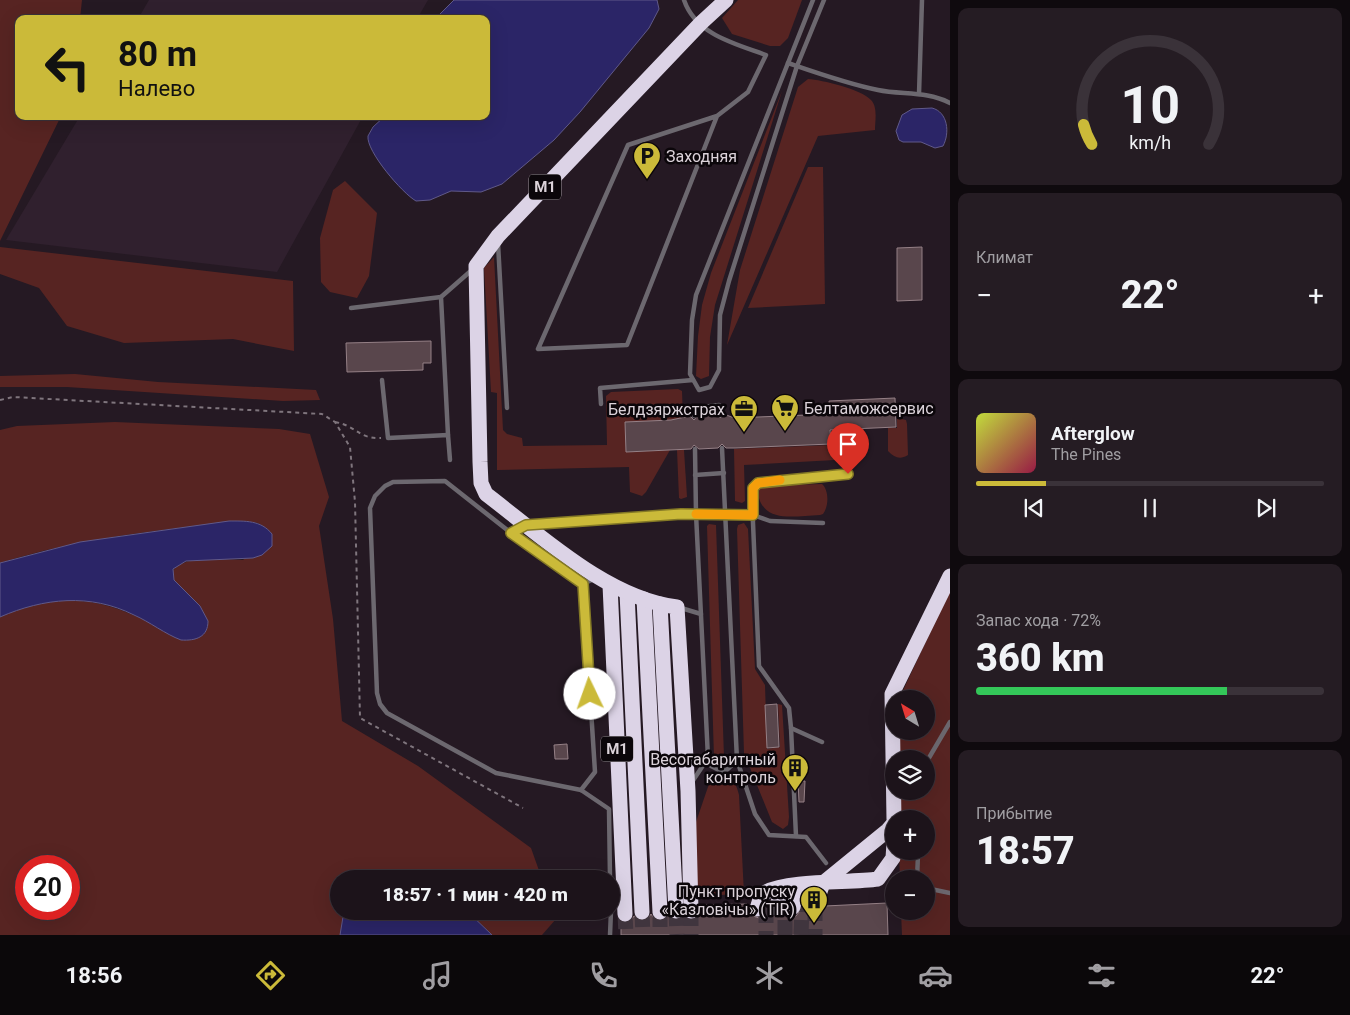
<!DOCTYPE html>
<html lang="ru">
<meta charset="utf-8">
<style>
body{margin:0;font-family:Roboto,sans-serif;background:#251c23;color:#f1f3f6;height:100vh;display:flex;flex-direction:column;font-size:19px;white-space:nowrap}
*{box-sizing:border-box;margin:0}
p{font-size:16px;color:#a09ea2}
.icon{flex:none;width:28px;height:28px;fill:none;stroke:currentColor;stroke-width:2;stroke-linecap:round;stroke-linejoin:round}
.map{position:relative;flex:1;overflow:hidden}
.drawer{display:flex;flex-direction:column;gap:8px;padding:8px;background:#0f0a0e;width:400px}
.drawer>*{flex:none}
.top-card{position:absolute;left:15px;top:15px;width:475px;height:105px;border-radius:10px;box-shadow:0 5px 20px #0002,0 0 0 1px #3a3239;background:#cbba39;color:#111;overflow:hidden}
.needle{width:32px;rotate:322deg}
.tools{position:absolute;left:885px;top:690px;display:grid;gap:10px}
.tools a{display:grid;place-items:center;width:50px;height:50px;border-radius:50%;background:#1c131a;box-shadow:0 5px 20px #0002,0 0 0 1px #3a3239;font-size:25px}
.speed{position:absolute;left:15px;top:855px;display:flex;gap:10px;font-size:25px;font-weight:700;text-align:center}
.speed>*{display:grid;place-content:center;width:65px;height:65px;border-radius:50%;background:#1c131a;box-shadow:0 5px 20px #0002,0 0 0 1px #3a3239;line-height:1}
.speed .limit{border:8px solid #d22;background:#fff;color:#111}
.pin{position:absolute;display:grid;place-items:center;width:42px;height:42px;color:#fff;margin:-51px -21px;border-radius:50% 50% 50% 0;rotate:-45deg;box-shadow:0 0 5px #0007}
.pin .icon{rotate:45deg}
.me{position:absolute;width:55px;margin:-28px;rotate:357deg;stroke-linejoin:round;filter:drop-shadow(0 0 4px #0008)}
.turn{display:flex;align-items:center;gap:18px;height:105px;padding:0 20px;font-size:22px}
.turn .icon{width:65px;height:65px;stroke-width:2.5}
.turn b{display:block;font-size:35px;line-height:42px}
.big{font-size:38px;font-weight:800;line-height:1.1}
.drawer .tile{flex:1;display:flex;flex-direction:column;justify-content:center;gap:8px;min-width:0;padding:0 18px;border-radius:10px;background:#251c23}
.drawer .dial{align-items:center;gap:0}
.dial svg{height:130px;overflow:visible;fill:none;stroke:#3a3239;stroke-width:7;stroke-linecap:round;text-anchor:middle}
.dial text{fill:#f1f3f6;stroke:none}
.song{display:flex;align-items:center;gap:15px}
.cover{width:60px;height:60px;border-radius:8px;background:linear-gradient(135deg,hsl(70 70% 55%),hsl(340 70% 35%))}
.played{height:5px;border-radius:2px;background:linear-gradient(90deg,#cbba39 20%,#3a3239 20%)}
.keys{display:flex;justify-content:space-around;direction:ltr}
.heat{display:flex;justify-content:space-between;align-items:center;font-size:28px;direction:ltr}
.charge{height:8px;border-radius:4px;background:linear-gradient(90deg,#34c759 72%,#3a3239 0)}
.trip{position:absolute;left:330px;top:870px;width:290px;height:50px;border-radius:25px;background:#1c131a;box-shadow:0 5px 20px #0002,0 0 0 1px #3a3239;font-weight:800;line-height:50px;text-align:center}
.tab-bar{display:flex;height:80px;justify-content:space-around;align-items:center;background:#0b080a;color:#a09ea2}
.tab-bar .icon{width:35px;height:35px}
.tab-bar .active{color:#cbba39}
.tab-bar b{font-size:22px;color:#f1f3f6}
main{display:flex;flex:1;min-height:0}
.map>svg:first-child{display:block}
.built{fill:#30202e}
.green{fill:#572422;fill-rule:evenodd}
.water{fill:#2b2567;stroke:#605989}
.building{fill:#59464c;stroke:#958086}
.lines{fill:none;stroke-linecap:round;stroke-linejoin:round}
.highway-tunnel{stroke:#40353e;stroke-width:15;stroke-dasharray:15 8;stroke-linecap:butt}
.path{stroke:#7f757d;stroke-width:2;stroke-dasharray:4 4;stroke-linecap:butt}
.lane{stroke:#6c686f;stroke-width:4.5}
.highway{stroke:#dcd3e6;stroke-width:15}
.route-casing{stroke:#847925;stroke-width:12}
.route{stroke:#cbba39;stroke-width:9}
.slow{stroke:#f59e0b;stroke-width:9}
.labels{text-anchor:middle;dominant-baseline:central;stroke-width:5;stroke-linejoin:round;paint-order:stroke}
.shield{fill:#0b060a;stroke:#9d959b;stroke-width:1}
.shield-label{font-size:15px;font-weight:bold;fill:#dbd2d9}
.poi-label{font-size:16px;fill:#dbd2d9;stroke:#0b060a;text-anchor:end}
</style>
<main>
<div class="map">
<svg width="950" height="935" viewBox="0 0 950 935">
<rect width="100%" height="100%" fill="#251923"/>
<g class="built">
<path d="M149 0H428L417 19H138Z"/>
<path d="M80 116H363L277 272 6 240Z"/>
</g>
<g class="green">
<path d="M0 0H82L80 19H19V116H61L0 241Z"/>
<path d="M738 0H802L788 38 780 46H770L732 34 722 18Z"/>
<path d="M808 79C822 80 861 89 871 100 878 107 875 121 875 130L818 136 727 345 740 270 798 87Z"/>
<path d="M782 91 715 305 710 337 709 376 701 379 696 376 698 336 702 305 711 273Z"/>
<path d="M808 167H823L825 304 748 308Z"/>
<path d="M345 181 377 213 369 276 357 298 330 292 321 282 320 238 333 190Z"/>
<path d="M0 247 293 281 294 351 233 339 124 343 67 326 39 288 0 274Z"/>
<path d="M494 257 503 430 507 434 522 438 523 446 607 445 606 396 611 392 678 389 682 391 683 419 625 423 626 452 670 450 646 492 642 496 630 492 629 467 497 470V393L491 392 484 268Z"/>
<path d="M75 374 158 382 316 390 320 400 283 401 67 387H0V376Z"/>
<path d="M897 418 906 420 907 424 908 455C900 460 895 458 888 451V428H897Z"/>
<path d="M115 422 279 429 310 434 329 497 319 526 333 619 342 721 418 766 531 848 542 879H409L388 874 369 879H339V911H344L340 935H0V617C57 592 100 596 154 625L200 606 174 580 172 573C179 554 226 560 243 560L272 534 258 523 241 521C159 530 79 538 0 563V430L17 426ZM26 866H69V909H26Z"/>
<path d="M864 429 863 449 853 459 744 465 745 501 742 503 735 501 734 449 832 445V430Z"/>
<path d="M677 450H684L687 497 681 499 679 498Z"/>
<path d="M822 484C829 490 829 506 823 514L820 515C791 516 759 525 757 486Z"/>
<path d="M744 523 748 529 755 669 765 685 767 749 780 747 778 704 782 705 789 817 788 825 783 829 772 822 744 753 737 529 738 525Z"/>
<path d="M709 524 716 525 724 757 722 761H717L714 758 707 526Z"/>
<path d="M950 590V935H902L901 911H926V879H900L899 851H926V819H898V791H926V759H897L896 731H926V699H899Z"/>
<path d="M722 776C734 778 736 784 739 795L744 894 694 896 696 822 709 784Z"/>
<path d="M467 911H554L556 919 542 935H492Z"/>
</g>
<g class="water">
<path d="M454 0H657L659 9 649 28 580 112 554 140 502 184 481 192 451 191 430 200 416 201C402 193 366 151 368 136L373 127 385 116H486V19H435Z"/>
<path d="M932 108C948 112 950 133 943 146L935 148 921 142H903L899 140 896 131 902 115 912 109Z"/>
<path d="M229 521C245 521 261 520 272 534V546L262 555 253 558 186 561 173 569 174 580 200 606 208 621C208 637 196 641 181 640 165 634 150 622 134 615 90 593 44 598 0 617V563L80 542Z"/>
<path d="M344 911H467L492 935H340Z"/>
</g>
<g class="building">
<path d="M922 247V300L897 301V248Z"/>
<path d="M431 341V363H423V370L347 372 346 343Z"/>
<path d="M895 398 896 427 830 430 831 444 735 448H726L722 444 718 448 699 449 694 445 691 449 626 452 625 422 671 420 690 416 694 420 698 415H703L716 414 720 418 724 414 734 418 830 414 829 401Z"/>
<path d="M777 704 779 747 767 748 765 705Z"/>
<path d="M567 744 568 759H555L554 745Z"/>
<path d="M798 781H805L804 802H799Z"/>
<path d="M887 903 888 935H621V922H630L634 916 642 921 647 920 651 914 655 920 660 921 668 916 676 920 683 916 692 920 699 916 700 905 747 904 750 915 759 918 764 915 767 909 769 914 777 917 785 911 790 916H796L803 907H806L811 915H816L821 913 825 906Z"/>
</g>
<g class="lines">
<g class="highway-tunnel">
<path d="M815 906V935"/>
<path d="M766 908V935"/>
<path d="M676 911 677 935"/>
<path d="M691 911V935"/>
<path d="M642 912 643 935"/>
<path d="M660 912V935"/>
<path d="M625 914 626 935"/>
<path d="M785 935V907"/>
<path d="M801 935 802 907"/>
</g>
<g class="path">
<path d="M0 400 13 397 322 414 335 422 350 447 355 502 360 718 523 808"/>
<path d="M335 422C357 426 358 439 381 438"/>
</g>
<g class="lane">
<path d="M684 0C696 35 736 44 766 55L748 92 717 116 628 145 538 349 627 345 717 116"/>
<path d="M813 0 696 295 692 320 690 374 699 390 710 387 719 370 720 315 729 281 797 66 824 0"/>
<path d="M788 63C817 73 848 84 878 90 902 95 927 91 950 103"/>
<path d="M919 94 922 0"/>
<path d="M498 243 507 408"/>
<path d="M351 308 441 297"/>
<path d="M382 380 388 438 448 435 450 460"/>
<path d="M601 404 600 388 693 380"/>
<path d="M694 416V408L719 405 720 414"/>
<path d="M448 435 441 297 473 269"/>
<path d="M722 448 737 760 755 814 769 835 806 837 826 863"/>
<path d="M695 449 696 514 708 758 711 766 721 771 728 769 737 760"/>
<path d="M695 475 724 473"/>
<path d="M533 525 681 514 753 515 770 521 823 523"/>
<path d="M583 584 511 533 445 481 393 482 385 486 375 496 370 508 377 693 380 704 387 713 496 773 581 790 609 809 610 879"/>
<path d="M681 608 701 614"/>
<path d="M791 728 796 836"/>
<path d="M822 742 791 728 789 708 759 666 752 499 753 488 758 483 849 474"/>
<path d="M926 763 950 722"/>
<path d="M692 782 708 758"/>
<path d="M581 790 595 772 583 584 594 579"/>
<path d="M917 879 918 855"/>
<path d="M926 888 950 893"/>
<path d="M610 935 611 911"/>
</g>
<g class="highway">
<path d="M610 585 625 914"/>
<path d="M627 593 642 912"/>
<path d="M644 599 660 912"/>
<path d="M660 604 676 911"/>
<path d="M894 819 892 694 950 576"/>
<path d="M815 906 823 883 888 830 894 823"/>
<path d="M793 907 798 886"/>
<path d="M776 908 783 888"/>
<path d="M757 909C759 903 760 895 766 892 789 880 850 883 878 879L893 858 894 843"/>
<path d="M691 911 688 791 677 607C608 599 540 535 486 494L481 483 480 462 476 266 498 236 701 23 726 0"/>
</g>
</g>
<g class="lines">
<defs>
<path id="route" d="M590 694 583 584 511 533 526 525 681 514 753 515V488L758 483 848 474"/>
</defs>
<use href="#route" class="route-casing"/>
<use href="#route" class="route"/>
<path class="slow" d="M696 514 753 515V488L758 483 780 480"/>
</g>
<defs>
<symbol id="parking-pin" viewBox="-11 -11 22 30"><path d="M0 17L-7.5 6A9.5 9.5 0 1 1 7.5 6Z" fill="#cbba39" stroke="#0b060a"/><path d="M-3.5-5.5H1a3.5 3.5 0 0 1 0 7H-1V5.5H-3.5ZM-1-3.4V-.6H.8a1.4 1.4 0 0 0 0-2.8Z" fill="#111"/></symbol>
<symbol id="supermarket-pin" viewBox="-11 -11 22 30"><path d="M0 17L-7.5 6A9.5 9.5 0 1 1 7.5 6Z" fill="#cbba39" stroke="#0b060a"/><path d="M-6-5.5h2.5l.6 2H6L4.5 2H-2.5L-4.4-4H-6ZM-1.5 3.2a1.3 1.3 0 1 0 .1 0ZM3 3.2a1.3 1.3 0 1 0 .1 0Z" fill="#111"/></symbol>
<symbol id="office-pin" viewBox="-11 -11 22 30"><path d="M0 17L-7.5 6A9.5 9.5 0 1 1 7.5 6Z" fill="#cbba39" stroke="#0b060a"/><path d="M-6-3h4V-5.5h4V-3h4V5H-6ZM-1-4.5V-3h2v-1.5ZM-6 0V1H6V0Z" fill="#111"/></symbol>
<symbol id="building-pin" viewBox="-11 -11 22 30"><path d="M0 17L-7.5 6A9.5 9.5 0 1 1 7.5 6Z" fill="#cbba39" stroke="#0b060a"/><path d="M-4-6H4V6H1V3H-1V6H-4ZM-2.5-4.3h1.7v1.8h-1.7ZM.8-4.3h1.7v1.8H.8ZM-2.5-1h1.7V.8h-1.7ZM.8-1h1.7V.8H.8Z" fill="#111"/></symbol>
</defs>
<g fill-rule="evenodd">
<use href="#parking-pin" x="631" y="140" width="32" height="43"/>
<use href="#supermarket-pin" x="769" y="392" width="32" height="43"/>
<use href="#office-pin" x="728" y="393" width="32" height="43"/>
<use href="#building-pin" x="779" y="752" width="32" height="43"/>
<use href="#building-pin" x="798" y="884" width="32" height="43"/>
</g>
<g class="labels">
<g class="shield">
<rect x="529" y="174.5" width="32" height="25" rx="4"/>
<rect x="601" y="736.5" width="32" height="25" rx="4"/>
</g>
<g class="shield-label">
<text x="545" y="187">М1</text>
<text x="617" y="749">М1</text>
</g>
<g class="poi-label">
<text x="666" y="156" text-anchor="start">Заходняя</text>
<text x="804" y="408" text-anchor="start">Белтаможсервис</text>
<text x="725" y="409">Белдзяржстрах</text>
<text x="776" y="759">Весогабаритный<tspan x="776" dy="18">контроль</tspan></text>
<text x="795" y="891">Пункт пропуску<tspan x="795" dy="18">«Казловічы» (TIR)</tspan></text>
</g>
</g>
</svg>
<div class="tools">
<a><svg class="needle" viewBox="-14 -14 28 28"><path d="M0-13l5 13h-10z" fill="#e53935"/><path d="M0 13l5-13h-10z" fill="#a09ea2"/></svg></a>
<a><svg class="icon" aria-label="layers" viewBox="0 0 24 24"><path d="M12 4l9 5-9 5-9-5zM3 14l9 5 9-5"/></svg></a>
<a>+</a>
<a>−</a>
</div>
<div class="speed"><div class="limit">20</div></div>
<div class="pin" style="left:848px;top:474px;background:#d93025"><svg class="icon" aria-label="arrive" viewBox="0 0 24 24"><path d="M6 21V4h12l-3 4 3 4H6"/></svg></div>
<svg class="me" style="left:590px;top:694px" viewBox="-20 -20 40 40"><circle r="19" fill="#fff"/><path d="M0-13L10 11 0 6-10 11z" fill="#cbba39"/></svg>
<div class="trip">18:57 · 1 мин · 420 m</div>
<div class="top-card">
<div class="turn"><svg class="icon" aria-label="left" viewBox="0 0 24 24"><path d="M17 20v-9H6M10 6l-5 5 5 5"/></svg><div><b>80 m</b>Налево</div></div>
</div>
</div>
<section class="drawer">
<div class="tile dial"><svg viewBox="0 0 100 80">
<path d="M14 69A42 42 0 1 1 86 69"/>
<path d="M14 69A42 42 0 0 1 9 57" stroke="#cbba39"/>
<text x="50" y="56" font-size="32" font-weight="700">10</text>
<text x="50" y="72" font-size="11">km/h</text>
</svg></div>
<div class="tile"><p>Климат</p>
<div class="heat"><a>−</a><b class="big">22°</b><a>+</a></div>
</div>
<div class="tile">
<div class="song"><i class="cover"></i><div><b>Afterglow</b><p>The Pines</p></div></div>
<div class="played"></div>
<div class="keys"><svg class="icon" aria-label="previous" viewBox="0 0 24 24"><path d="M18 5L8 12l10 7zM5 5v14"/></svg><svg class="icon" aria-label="pause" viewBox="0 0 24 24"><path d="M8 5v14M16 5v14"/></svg><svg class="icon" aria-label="next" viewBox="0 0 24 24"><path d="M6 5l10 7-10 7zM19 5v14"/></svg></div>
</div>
<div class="tile"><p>Запас хода · 72%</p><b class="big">360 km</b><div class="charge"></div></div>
<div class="tile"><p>Прибытие</p><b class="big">18:57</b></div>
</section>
</main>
<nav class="tab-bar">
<b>18:56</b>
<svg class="icon active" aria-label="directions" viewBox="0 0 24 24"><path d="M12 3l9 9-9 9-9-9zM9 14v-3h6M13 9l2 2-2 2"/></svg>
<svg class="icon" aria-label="music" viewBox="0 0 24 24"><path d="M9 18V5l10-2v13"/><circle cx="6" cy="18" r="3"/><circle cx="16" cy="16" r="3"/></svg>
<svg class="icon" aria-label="phone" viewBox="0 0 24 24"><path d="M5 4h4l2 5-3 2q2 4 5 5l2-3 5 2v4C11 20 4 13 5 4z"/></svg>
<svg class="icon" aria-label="climate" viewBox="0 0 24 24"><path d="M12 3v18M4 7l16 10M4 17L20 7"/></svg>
<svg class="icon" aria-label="car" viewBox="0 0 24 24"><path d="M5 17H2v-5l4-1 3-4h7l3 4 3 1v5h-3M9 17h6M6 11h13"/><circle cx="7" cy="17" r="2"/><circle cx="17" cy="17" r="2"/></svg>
<svg class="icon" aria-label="filters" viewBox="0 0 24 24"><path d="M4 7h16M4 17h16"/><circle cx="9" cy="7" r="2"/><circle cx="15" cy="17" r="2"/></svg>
<b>22°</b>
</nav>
